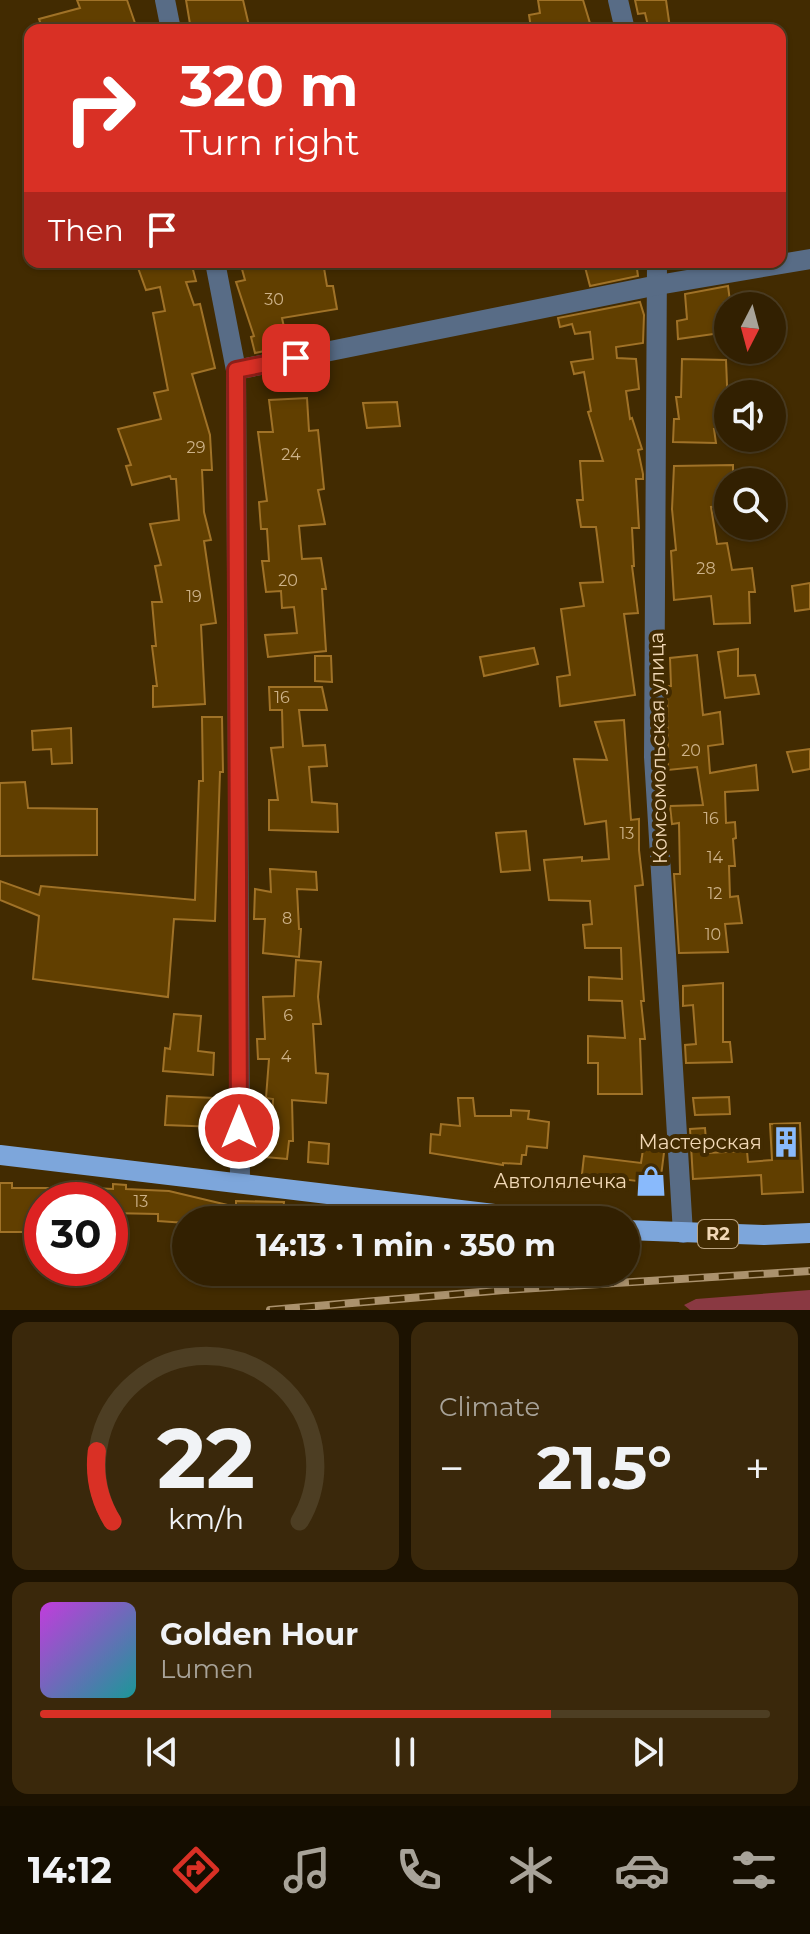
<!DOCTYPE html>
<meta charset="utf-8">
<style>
body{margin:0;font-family:Montserrat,sans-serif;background:#3a280b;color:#f1f3f6;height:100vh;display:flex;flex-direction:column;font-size:30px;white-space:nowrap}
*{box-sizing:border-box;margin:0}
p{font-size:26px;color:#a8a399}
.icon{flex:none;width:44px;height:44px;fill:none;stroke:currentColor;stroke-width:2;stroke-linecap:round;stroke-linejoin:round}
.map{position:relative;height:1310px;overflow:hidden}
.drawer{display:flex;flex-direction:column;gap:12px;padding:12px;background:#1c1201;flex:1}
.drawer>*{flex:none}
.top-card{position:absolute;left:24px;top:24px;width:762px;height:244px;border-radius:16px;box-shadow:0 2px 6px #0004,0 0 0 2px #4d3e23;background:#d93025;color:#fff;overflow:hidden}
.needle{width:52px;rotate:186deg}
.fabs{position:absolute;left:714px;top:292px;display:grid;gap:16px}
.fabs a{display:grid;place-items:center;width:72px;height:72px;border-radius:50%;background:#322001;box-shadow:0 2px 6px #0004,0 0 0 2px #4d3e23;font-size:40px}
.speed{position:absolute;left:24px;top:1182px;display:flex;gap:16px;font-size:40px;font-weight:700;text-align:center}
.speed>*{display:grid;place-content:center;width:104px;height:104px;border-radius:50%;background:#322001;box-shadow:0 2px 6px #0004,0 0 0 2px #4d3e23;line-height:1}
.speed .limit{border:12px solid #d22;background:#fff;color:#111}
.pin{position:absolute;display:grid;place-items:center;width:68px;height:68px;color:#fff;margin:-34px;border-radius:16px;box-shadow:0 4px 12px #0006}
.me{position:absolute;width:88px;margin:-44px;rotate:0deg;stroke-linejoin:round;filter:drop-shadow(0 0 6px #0008)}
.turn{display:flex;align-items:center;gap:28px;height:168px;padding:0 24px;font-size:36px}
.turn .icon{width:104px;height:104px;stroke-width:2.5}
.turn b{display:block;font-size:56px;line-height:68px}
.then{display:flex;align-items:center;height:76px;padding:0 24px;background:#0003;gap:16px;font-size:30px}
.big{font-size:60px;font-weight:700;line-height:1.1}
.drawer .widget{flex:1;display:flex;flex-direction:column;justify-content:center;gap:12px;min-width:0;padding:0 28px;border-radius:16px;background:#3a280b}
.drawer .dial{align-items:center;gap:0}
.dial svg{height:208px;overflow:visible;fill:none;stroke:#4d3e23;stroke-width:7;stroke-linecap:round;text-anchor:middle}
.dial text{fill:#f1f3f6;stroke:none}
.song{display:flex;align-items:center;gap:24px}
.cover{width:96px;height:96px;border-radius:12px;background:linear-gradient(135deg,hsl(290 70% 55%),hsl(180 70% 35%))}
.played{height:8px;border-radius:4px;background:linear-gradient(90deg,#d93025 70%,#4d3e23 70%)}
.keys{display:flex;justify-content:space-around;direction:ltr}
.heat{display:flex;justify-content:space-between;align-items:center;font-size:44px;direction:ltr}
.drawer .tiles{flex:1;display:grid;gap:12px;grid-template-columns:1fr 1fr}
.widget:last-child{grid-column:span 2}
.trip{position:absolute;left:172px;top:1206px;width:468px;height:80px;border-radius:40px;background:#322001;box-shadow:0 2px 6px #0004,0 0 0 2px #4d3e23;font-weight:700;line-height:80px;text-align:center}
.dock{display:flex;height:128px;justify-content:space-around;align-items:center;background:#140d00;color:#a8a399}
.dock .icon{width:56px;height:56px}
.dock .current{color:#d93025}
.dock b{font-size:36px;color:#f1f3f6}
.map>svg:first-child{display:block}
.green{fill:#8a3942}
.building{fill:#613f00;stroke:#a07227;stroke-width:2}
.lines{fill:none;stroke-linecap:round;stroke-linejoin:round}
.minor{stroke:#586c86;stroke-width:20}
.major{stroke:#7da6db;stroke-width:20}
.rail-casing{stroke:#ab926d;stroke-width:8}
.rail{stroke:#422b01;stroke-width:5;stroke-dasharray:15;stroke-linecap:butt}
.route-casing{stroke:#8d1f18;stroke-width:20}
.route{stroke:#d93025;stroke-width:14}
.labels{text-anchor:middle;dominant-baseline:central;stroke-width:8;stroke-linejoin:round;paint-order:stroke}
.number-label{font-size:16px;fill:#cdb288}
.shield{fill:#422b01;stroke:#bca480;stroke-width:2}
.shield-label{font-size:18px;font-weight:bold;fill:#f1d8b6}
.street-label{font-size:20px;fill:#f1d8b6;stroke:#422b01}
.poi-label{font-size:20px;fill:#f1d8b6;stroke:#422b01;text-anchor:end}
</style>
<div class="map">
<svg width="810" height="1310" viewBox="0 0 810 1310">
<rect width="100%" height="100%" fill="#422b01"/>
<path class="green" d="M810 1290V1310H690L684 1305 696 1299Z"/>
<g class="building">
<path d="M77 0H127L136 26 122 30H43L39 19 80 8Z"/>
<path d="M186 0H243L250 30H191Z"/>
<path d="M538 0H583L592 30H543L542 26 531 28 529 15 540 13Z"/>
<path d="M635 0H666L670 28 649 30 645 13 638 14Z"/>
<path d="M156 262H191L196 281 186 282 194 305 200 304 215 368 192 374 210 435 212 470H202L204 512 211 540 204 541 216 623 201 625 205 704 153 707V686H157L152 646H156L152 602H162L155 566 161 565 150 524 179 520 176 479H171L170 476 132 485 126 466 131 465 118 429 161 419 154 393 168 390 153 313 165 311 160 287 146 290 137 265Z"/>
<path d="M240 262H323L327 286H333L337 309 282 318 288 346 255 353 251 337 254 336 236 282 245 280Z"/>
<path d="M611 262H636L638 276 590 286 585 267Z"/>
<path d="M728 286 730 301 724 302 728 332 678 339 677 321 687 319 685 294Z"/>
<path d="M640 302 644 315 643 343 616 347 617 358 636 359 639 389 626 391 630 419 632 418 642 449 638 450 643 474V479H636L639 528H632L634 566H632L638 613 624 614 635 695 560 706 557 677 570 675 561 609 584 606 580 583 603 582 596 527H581L577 500H583L580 461H603L588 412 591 411 584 372 574 374 571 362 593 359 590 332 575 334 572 324 560 327 558 318Z"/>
<path d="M682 359 726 360 728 409 726 429H714L716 443 673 442 674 419H679L676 397H681Z"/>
<path d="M307 398 309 431 318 430 324 489 318 490 325 524 299 526 302 559 321 558 326 589H322L326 651 268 657 265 635 297 633 294 607 282 608 281 591 266 592 262 561H269L267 529H261L259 502 267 501 258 432H273L269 400Z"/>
<path d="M397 402 400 426 367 428 363 403Z"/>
<path d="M733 465V482H728L727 506 711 507 717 544 727 543 732 570 752 568 755 592H749L750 623 714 624 711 596 674 600 671 551 676 550 672 509 674 466Z"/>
<path d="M810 583V609L795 611 792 586Z"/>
<path d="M534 648 538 664 484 676 480 657Z"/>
<path d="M738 649V676L755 675 759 694 725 698 718 652Z"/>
<path d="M697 655 703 715 720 712 723 744 708 746 710 773 756 765 758 790 725 792 726 823 735 822 736 838 733 839 735 866H729L730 897 738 896 742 923 725 924 728 952 679 953 674 874H680L679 823 672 824 670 806 703 805 697 767 668 770 667 686H671L670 658Z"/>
<path d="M315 656H331L332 682 315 681Z"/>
<path d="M269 687H322L327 710H299L303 746 325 745 327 766 309 767 312 802 337 804 338 832 269 830V800H278L271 748 283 747 282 710H270Z"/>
<path d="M202 717H222L223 772H220L215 921 174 919 168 997 33 979 39 916 0 900V881L39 895 41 886 195 900 199 781H203Z"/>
<path d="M624 720 631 820 639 819V850L643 885 635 886 644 1001H641L645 1039H640L642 1094H598V1063H588V1036L625 1038 622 1001 589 1000V977L622 979 621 948H585L583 925 592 924 590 901 549 900 544 860 582 857V861L609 859 606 821 585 824 574 759 607 760 595 722Z"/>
<path d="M71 728 72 763 52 764 51 749 33 750 32 731Z"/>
<path d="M810 749V769L793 772 787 752Z"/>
<path d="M25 782 28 808 97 809V855L0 856V783Z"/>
<path d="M526 831 530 870 501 872 496 833Z"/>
<path d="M270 869 316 872 317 890 297 889 299 929H301L299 957 263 953 265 919H254L255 889 271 892Z"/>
<path d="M296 960 321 962 318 997 321 1024H313L316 1073 328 1074 326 1103 292 1100 293 1141H289L287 1159 265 1157 267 1137 272 1138 273 1099 266 1098 269 1059H258L257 1039H265L263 997 294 996Z"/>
<path d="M723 983V1042H730L732 1062 686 1063 685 1045 696 1044 693 1005 683 1006V986Z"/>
<path d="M174 1014 201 1016 198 1051 214 1053 213 1075 163 1071 165 1048 170 1049Z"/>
<path d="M167 1096 215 1098 218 1127 165 1125Z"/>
<path d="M729 1097 730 1114 695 1115 693 1098Z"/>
<path d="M458 1098H473L475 1116H511V1110L529 1111 528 1119 549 1122 547 1148 527 1146 526 1155H522L521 1164 503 1163V1165L430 1153 431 1134 440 1135 441 1124 460 1126Z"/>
<path d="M800 1123 803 1192 762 1194 761 1175 693 1179 690 1129 705 1128 707 1153 747 1151 748 1162 772 1160 770 1124Z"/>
<path d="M309 1142 329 1144 328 1164 308 1162Z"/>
<path d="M644 1143 665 1145 660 1184 582 1174 584 1156 641 1163Z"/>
<path d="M0 1183H12V1188H48V1200H42V1216H32V1232H0Z"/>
<path d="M113 1184 126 1185V1189L169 1191 236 1207V1201L284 1202 282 1220H186V1223L158 1221V1214L110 1213V1200H73L74 1187 113 1189Z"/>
</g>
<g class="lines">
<g class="minor">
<path d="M165 0 171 30"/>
<path d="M618 0 625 30"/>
<path d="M215 262 236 370 240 1182"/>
<path d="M657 262 654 757 683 1233"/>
<path d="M236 370 658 285 810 259"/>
</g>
<g class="major">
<path d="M0 1155 545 1220"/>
<path d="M626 1230 764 1235 810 1233"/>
</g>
<defs>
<path id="rail" d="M270 1310 504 1290 810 1271"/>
</defs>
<use href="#rail" class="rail-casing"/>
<use href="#rail" class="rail"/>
</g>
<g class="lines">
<defs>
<path id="route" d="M239 1128 236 370 296 358"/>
</defs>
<use href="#route" class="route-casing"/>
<use href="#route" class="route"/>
</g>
<defs>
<symbol id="building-bare" viewBox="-9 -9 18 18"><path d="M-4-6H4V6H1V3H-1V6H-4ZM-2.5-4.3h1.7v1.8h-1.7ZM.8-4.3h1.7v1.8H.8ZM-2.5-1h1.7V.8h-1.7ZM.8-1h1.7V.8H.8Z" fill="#89bafc" stroke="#422b01" stroke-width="2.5" paint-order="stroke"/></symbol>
<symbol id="shop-bare" viewBox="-9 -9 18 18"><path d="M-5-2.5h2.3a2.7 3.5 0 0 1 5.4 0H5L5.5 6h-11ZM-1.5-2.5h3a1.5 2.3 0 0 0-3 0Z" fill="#89bafc" stroke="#422b01" stroke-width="2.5" paint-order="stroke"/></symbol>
</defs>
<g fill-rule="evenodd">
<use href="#building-bare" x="764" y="1120" width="44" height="44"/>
<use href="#shop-bare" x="629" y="1159" width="44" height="44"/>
</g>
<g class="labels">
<g class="number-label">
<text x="274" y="299">30</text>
<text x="196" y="447">29</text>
<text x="291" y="454">24</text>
<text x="706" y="568">28</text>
<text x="288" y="580">20</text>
<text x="194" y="596">19</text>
<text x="282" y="697">16</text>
<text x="691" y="750">20</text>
<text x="711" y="818">16</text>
<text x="627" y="833">13</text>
<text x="715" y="857">14</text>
<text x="715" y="893">12</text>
<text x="287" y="918">8</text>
<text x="713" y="934">10</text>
<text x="288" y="1015">6</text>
<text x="286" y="1056">4</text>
<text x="141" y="1201">13</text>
</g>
<rect class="shield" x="698" y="1220" width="40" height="28" rx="6"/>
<g class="shield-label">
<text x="718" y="1234">R2</text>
</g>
<g class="street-label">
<text transform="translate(658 748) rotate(-91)">Комсомольская улица</text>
</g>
<g class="poi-label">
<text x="762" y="1142">Мастерская</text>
<text x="627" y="1181">Автолялечка</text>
</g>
</g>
</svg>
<div class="fabs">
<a><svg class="needle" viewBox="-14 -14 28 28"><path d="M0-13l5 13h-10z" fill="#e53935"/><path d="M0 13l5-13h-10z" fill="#a8a399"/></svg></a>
<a><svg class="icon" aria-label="sound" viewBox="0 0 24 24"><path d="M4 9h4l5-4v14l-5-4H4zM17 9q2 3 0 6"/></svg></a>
<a><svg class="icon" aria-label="search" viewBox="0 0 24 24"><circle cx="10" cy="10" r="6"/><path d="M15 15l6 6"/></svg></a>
</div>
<div class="speed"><div class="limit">30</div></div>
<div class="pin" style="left:296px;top:358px;background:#d93025"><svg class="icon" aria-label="arrive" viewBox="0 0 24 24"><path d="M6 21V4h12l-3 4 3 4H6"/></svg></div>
<svg class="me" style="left:239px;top:1128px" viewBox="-20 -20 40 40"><circle r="17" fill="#d93025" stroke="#fff" stroke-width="3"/><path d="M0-11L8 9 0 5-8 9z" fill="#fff"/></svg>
<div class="trip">14:13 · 1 min · 350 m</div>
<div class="top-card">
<div class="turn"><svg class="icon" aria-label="right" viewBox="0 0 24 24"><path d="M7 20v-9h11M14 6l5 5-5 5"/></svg><div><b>320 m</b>Turn right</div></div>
<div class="then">Then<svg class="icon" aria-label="arrive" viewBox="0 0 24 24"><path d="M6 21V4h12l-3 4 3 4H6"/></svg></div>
</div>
</div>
<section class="drawer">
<div class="tiles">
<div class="widget dial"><svg viewBox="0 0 100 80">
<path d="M14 69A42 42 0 1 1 86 69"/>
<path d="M14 69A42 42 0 0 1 8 42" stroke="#d93025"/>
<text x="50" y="56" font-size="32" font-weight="700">22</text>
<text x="50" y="72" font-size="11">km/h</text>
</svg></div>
<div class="widget"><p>Climate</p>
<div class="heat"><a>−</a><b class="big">21.5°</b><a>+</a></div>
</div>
<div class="widget">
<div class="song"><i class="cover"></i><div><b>Golden Hour</b><p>Lumen</p></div></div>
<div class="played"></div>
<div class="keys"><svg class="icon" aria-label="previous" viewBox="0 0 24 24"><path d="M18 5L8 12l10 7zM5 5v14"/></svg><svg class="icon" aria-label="pause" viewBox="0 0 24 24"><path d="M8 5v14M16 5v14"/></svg><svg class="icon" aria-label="next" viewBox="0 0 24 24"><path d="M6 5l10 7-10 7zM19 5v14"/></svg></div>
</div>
</div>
</section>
<nav class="dock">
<b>14:12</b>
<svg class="icon current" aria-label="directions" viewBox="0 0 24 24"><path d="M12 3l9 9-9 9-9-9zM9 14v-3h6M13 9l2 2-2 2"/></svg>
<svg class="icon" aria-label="music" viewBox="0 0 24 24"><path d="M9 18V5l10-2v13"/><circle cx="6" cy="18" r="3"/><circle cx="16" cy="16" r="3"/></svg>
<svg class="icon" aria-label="phone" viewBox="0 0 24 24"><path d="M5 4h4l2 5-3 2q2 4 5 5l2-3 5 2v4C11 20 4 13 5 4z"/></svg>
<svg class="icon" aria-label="climate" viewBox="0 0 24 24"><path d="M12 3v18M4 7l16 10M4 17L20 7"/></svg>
<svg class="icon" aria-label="car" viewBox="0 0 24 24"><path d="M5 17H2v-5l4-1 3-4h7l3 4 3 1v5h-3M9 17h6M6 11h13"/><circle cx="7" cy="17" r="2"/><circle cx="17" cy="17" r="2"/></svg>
<svg class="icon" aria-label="filters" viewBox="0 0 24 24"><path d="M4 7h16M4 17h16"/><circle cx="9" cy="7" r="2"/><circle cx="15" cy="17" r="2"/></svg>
</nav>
